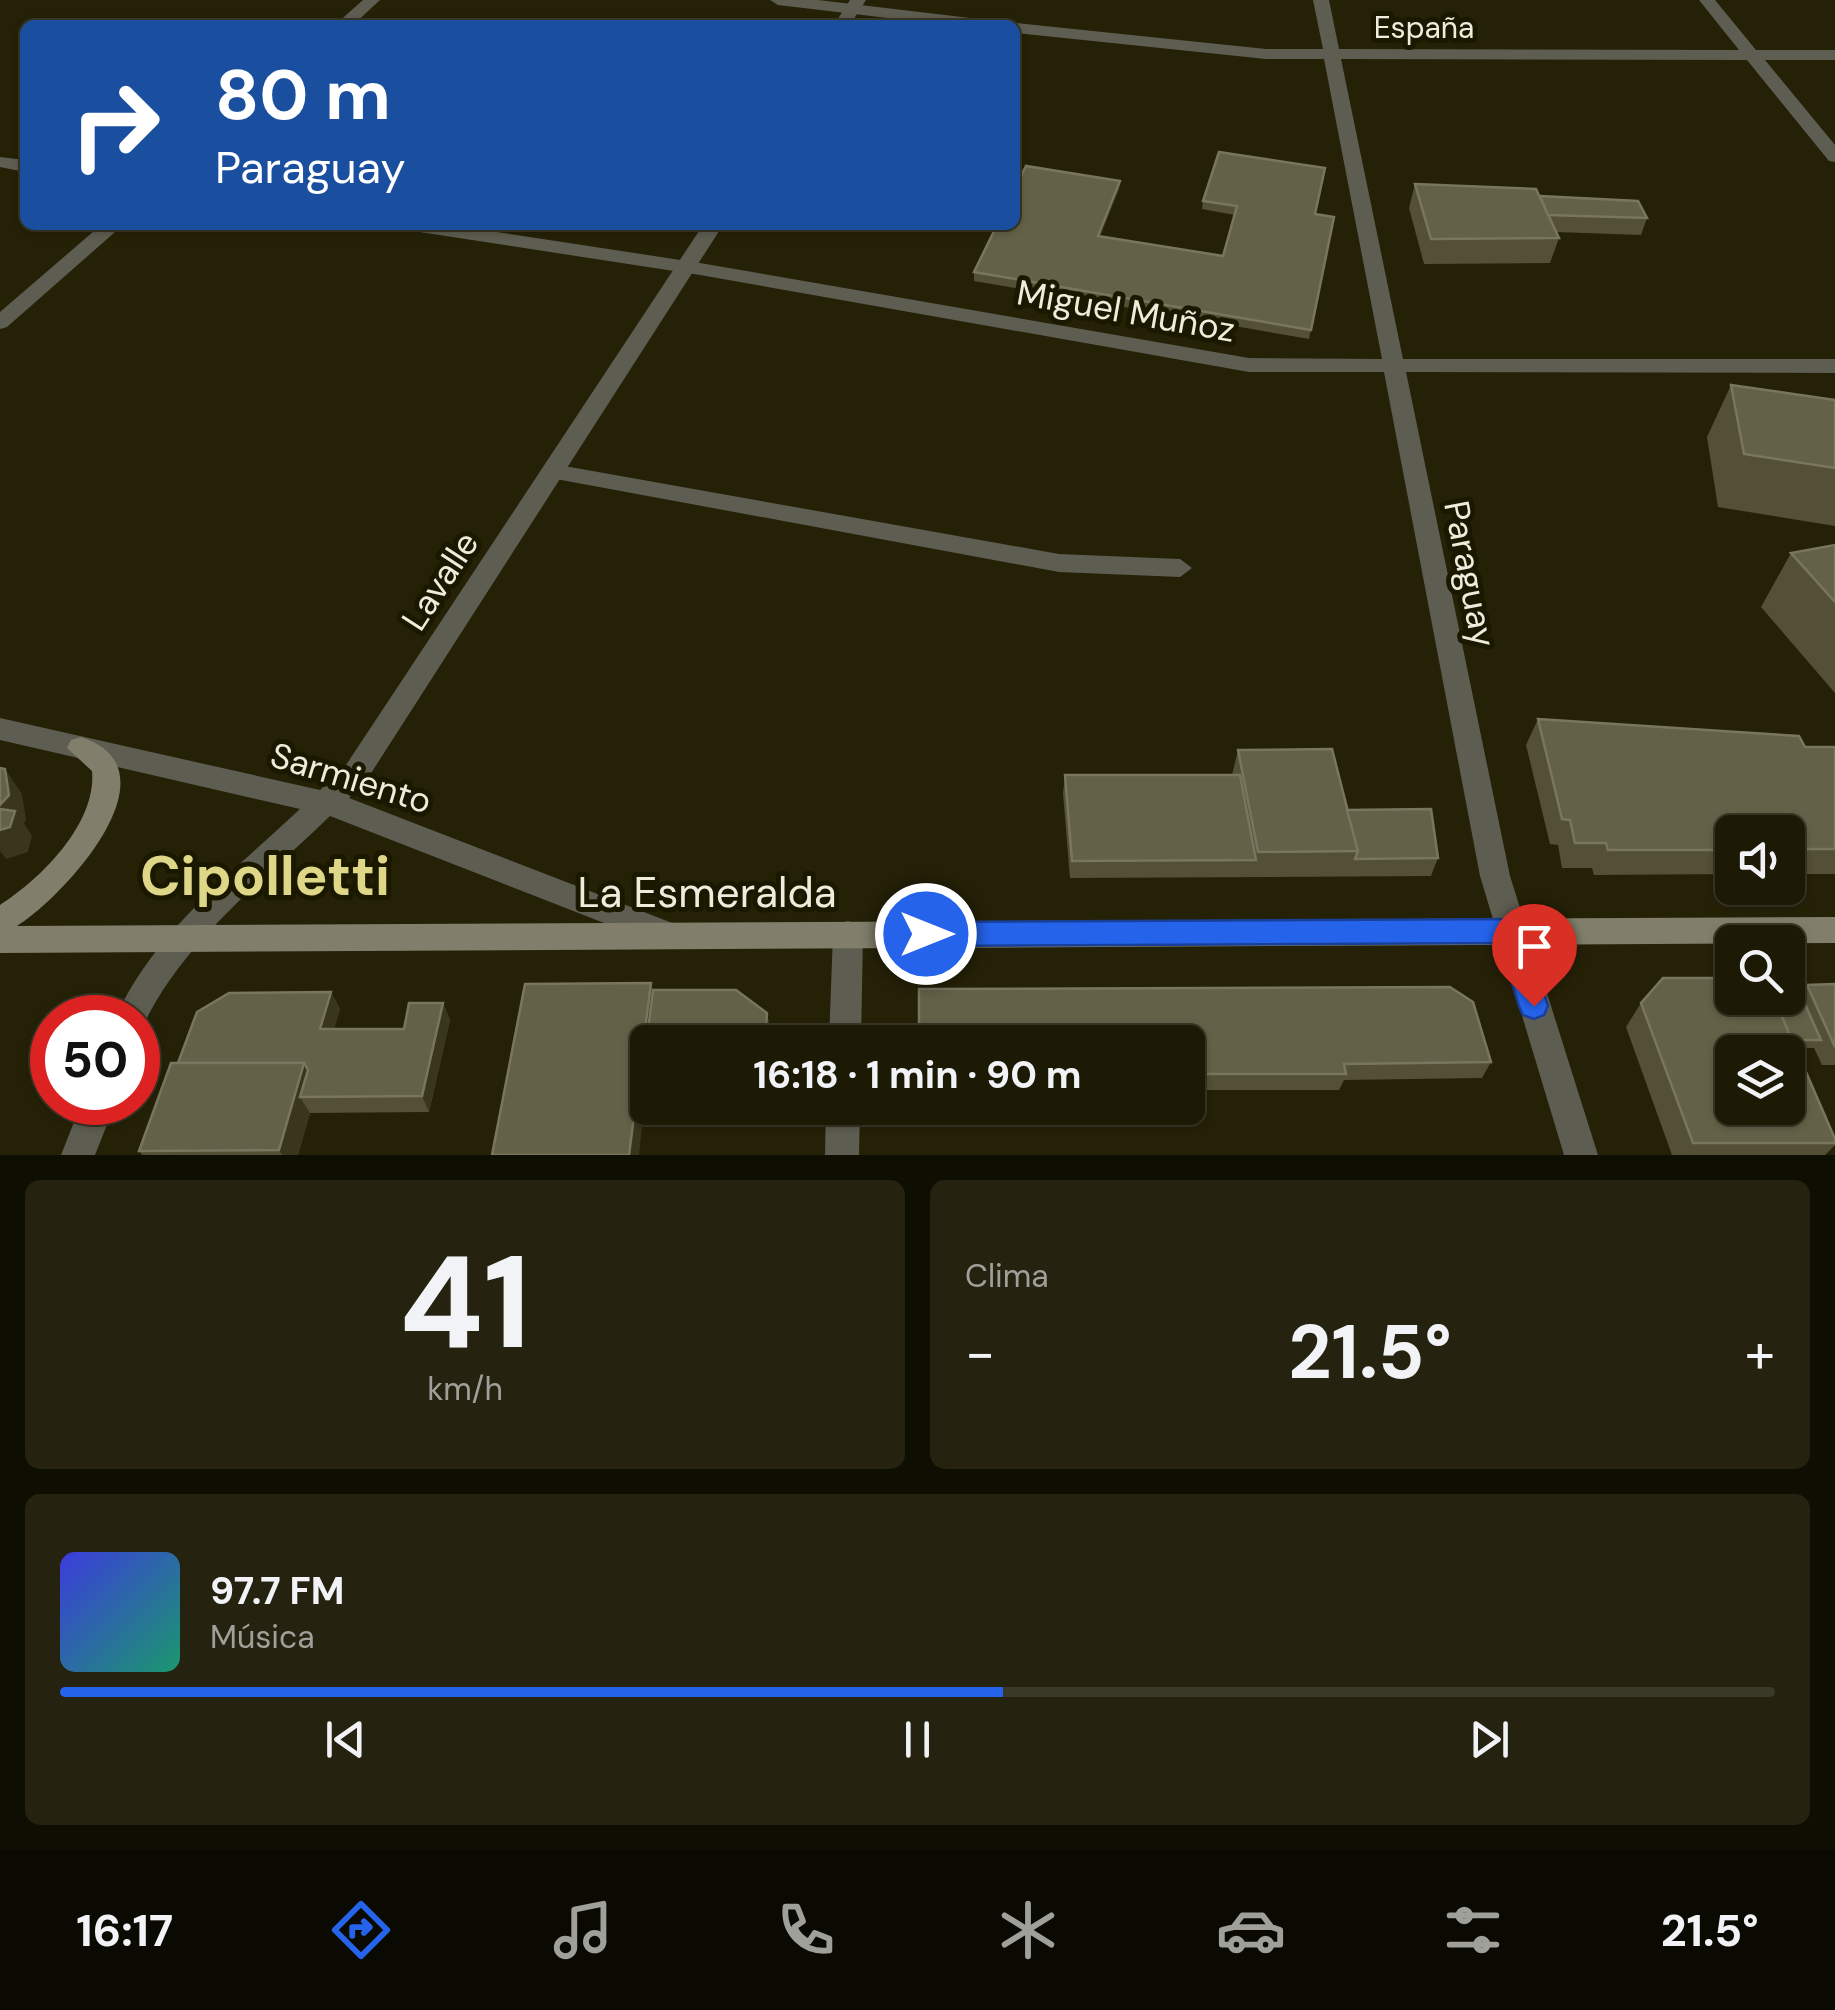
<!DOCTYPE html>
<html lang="es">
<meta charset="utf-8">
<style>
body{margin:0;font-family:"DM Sans",sans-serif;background:#25220f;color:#f1f3f6;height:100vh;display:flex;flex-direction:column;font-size:38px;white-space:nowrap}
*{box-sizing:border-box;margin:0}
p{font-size:32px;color:#a0a09a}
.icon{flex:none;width:55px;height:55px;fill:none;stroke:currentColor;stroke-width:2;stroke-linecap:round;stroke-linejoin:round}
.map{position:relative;height:1155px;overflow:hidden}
.panel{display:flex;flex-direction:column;gap:25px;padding:25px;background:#0f0e03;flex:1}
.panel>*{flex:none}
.banner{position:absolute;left:20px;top:20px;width:1000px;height:210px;border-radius:15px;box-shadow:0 2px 8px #0004,0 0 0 2px #3a3827;background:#1a4fa0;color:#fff;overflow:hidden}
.controls{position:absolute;left:1715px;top:815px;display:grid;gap:20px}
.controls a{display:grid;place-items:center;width:90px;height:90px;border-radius:15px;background:#1c1905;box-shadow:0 2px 8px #0004,0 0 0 2px #3a3827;font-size:50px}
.speed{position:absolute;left:30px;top:995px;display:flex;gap:20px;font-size:50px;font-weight:700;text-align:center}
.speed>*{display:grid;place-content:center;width:130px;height:130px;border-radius:50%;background:#1c1905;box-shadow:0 2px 8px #0004,0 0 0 2px #3a3827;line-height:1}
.speed .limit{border:15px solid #d22;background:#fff;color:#111}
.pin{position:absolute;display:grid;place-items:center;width:85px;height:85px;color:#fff;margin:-102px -42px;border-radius:50% 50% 50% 0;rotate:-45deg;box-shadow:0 0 10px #0007}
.pin .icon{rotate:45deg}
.me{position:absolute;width:110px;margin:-55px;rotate:90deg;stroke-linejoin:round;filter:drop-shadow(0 0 8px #0008)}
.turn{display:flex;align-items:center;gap:35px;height:210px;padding:0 30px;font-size:45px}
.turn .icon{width:130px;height:130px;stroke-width:2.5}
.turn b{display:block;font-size:70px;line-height:85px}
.big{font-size:75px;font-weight:700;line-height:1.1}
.panel .card{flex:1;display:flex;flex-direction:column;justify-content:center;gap:15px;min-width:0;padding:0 35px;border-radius:15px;background:#25220f}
.panel .dial{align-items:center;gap:0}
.dial b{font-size:130px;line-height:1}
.song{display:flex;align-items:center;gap:30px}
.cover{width:120px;height:120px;border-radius:15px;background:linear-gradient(135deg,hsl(240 70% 55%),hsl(160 70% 35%))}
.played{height:10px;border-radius:5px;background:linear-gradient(90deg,#2563eb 55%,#3a3827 55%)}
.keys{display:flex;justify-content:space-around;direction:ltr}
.heat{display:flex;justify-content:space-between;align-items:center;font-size:55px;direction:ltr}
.panel .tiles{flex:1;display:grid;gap:25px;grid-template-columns:1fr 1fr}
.card:last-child{grid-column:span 2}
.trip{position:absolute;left:630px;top:1025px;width:575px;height:100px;border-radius:15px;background:#1c1905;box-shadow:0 2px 8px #0004,0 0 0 2px #3a3827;font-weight:700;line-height:100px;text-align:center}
.dock{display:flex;height:160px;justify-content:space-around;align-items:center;background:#0b0a02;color:#a0a09a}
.dock .icon{width:70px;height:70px}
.dock .active{color:#2563eb}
.dock b{font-size:45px;color:#f1f3f6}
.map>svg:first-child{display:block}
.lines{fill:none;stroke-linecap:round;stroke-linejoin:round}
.minor{fill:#5e5d51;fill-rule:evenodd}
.tertiary{fill:#5e5d51;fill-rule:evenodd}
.secondary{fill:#817f6c;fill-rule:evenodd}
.wall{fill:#535036}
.shaded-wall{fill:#39361b}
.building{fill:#636147;stroke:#79765f;stroke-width:2.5;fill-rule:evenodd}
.route{fill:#2563eb;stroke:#184099;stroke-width:2.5}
.labels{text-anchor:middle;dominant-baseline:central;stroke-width:10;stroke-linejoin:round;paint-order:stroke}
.far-street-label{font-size:30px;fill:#eeecdc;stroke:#1b1800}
.street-label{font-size:35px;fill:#eeecdc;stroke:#1b1800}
.near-street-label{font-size:42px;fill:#eeecdc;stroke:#1b1800}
.town-label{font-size:55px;font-weight:bold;fill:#dfd788;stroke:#1b1800}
</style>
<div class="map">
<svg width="1835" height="1155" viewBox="0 0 1835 1155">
<rect width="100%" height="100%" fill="#252107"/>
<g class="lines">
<g class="minor">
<path d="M363 0H380L353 25H335Z"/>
<path d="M770 0H818L987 20 995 25H947L778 5Z"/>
<path d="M1313 0H1329L1339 49 1739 50 1699 0H1715L1756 50H1835V60H1765L1835 145V162L1829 161 1747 60 1341 59 1403 359H1835V373L1406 372 1510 876 1598 1155H1564L1480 876 1384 372H1249L700 275 413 231 403 225H451L700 263 1249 358 1382 359 1324 59H1266L1015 33V25H1009L1015 23 1266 49H1323Z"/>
<path d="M0 157 25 160V172L0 167Z"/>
<path d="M101 225H123L7 327 0 329V312Z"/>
<path d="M553 464 1059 554 1180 559 1192 568 1180 577 1059 572 545 477 541 472Z"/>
<path d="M848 921 859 925 863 934 861 1042H829L833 934 837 925Z"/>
<path d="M826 1108H860L859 1155H825Z"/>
</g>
<g class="tertiary">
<path d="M850 0H866L850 25H834Z"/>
<path d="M703 225H723L366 781 349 798 680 926 684 935 680 944 669 948 658 944 330 816C263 881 182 942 142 1028L138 1030V1018H115C155 931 232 873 300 809L0 740V718L320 790 346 765Z"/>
<path d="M82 1102H116L95 1155H61Z"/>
</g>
<path class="secondary" d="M81 737C181 769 65 896 17 926L1835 917V943L0 953V905C41 879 97 823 92 771L67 748 71 740Z"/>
</g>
<g class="wall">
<path d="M1120 181 1119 189 1100 236 1223 256 1235 215 1202 209 1203 201 1334 217 1309 339 974 281V272Z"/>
<path d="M1415 184 1540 196 1647 218 1641 235 1556 232 1559 238 1550 263 1424 264 1409 208Z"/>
<path d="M1731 385 1835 400V526L1718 507 1707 437Z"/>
<path d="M1835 545V693L1761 607 1791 553Z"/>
<path d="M1538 719 1805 747H1835V874H1788V832H1732V874L1594 875 1592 868H1562L1558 845 1550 844 1526 745Z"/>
<path d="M1238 750 1438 858 1431 876 1070 878 1063 793 1065 775H1232Z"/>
<path d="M651 983 653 990 767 1013 770 1029 648 1042 714 1108 712 1125 642 1126 492 1155Z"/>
<path d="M1835 984V1065H1822L1814 1048H1796L1835 1139V1145L1825 1155H1672L1626 1027 1641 1003 1800 993 1807 985Z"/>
<path d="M331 992 340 1009 334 1029H404L443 1003 450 1020 429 1112 310 1113 298 1155H142L139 1151 178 1063Z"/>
<path d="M1188 1042 1491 1062 1482 1078 1344 1080 1339 1090H1197L1195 1079H1188Z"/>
</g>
<g class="shaded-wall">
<path d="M1120 181 1119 189 1097 245 1098 236Z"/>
<path d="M5 769 22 794 26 820 24 823 32 836 28 852 6 859 0 851V805Z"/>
<path d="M651 983 657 1007 638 1110 642 1126 639 1155H629Z"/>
<path d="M331 992 340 1009 329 1046 320 1029Z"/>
<path d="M443 1003 450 1020 429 1112 422 1096Z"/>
<path d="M767 1013 770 1029 769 1042H765Z"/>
<path d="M304 1063 317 1086 300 1097 310 1113 298 1155H282L279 1150Z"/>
<path d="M709 1108H714L712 1125Z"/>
</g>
<g class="building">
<path d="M1219 152 1325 168 1315 214 1334 217 1311 330 974 272 997 225H1015V188L1026 166 1120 181 1098 236 1223 256 1237 206 1203 201Z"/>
<path d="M1415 184 1536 189 1559 238 1431 239Z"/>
<path d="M1540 196 1638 201 1647 218 1548 215Z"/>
<path d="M1731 385 1835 400V468L1744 454Z"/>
<path d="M1835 545V602L1791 553Z"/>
<path d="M1538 719 1799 736 1805 747H1835V849H1788V832H1732V850H1608L1606 843H1575L1570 820 1562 819Z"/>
<path d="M1332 749 1358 851 1258 852 1238 750Z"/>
<path d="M0 768 5 769 9 795 0 805Z"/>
<path d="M1065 775H1240L1256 860 1072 861Z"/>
<path d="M0 809 15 811 10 827 0 830Z"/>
<path d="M1431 809 1438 858 1355 859 1358 851 1347 810Z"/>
<path d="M1663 978H1732V998H1774L1835 1139V1143H1693L1641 1003ZM1732 1052H1788V1108H1732Z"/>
<path d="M651 983 629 1155H492L525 984Z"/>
<path d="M1835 984V1047L1807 985Z"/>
<path d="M1450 987 1473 1002 1491 1062 1344 1064 1346 1074H1201L1199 1063H1188V1042H919V989Z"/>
<path d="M653 990H736L767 1013 765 1042H648V1108H709V1109L638 1110Z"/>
<path d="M331 992 320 1029H404L409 1003H443L422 1096 300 1097 308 1070 304 1063H178L197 1012 229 993Z"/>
<path d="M1788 993H1800L1821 1040H1792L1774 998H1788Z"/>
<path d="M171 1063H304L279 1150 139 1151Z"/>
</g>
<path class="route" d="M1510 919 1520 923 1524 931 1548 1006 1544 1015 1534 1019 1523 1015 1519 1006 1500 943 926 946 916 942 912 934 916 925 926 922Z"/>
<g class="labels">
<g class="far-street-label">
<text x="1424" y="27">España</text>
</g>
<g class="street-label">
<text transform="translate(1126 311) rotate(10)">Miguel Muñoz</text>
<text transform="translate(1470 574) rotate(79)">Paraguay</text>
<text transform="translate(440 581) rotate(-57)">Lavalle</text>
<text transform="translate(351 778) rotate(17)">Sarmiento</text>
</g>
<g class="near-street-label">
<text x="707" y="892">La Esmeralda</text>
</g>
<g class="town-label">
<text x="265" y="876">Cipolletti</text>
</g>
</g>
</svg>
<div class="controls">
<a><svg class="icon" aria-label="sound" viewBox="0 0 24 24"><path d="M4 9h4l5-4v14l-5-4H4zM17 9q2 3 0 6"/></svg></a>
<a><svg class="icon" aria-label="search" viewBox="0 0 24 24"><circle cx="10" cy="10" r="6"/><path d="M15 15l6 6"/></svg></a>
<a><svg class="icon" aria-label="layers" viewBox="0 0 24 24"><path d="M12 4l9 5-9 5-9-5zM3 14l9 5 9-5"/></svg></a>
</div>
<div class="speed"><div class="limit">50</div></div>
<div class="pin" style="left:1534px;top:1006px;background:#d93025"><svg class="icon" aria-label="arrive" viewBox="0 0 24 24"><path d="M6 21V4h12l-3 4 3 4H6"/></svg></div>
<svg class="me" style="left:926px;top:934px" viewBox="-20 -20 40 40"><circle r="17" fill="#2563eb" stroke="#fff" stroke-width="3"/><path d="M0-11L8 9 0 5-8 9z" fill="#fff"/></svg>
<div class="trip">16:18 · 1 min · 90 m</div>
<div class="banner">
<div class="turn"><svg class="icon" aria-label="right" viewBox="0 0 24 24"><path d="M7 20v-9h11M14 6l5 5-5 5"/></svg><div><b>80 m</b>Paraguay</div></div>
</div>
</div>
<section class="panel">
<div class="tiles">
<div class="card dial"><b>41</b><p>km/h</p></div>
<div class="card"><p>Clima</p>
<div class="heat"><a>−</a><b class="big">21.5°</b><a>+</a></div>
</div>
<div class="card">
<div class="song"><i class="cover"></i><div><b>97.7 FM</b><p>Música</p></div></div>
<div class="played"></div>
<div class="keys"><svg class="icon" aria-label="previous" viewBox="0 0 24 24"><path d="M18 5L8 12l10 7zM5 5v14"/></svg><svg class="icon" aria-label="pause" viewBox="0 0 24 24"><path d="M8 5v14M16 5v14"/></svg><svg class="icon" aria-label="next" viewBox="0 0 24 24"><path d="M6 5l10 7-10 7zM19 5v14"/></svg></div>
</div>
</div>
</section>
<nav class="dock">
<b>16:17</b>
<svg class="icon active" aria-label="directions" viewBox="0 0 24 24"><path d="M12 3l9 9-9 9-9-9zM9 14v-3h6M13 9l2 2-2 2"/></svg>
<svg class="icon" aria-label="music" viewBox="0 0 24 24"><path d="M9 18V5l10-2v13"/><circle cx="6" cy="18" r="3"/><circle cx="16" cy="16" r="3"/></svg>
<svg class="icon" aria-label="phone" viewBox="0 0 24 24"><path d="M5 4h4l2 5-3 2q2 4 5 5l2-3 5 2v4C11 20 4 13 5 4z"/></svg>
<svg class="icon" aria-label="climate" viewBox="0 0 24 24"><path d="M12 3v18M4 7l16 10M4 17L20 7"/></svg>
<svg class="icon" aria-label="car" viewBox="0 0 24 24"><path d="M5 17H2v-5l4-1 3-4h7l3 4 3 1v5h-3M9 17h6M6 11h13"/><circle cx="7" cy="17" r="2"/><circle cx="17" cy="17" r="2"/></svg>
<svg class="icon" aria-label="filters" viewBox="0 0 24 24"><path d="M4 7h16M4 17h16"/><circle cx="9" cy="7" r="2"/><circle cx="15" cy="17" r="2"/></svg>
<b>21.5°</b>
</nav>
